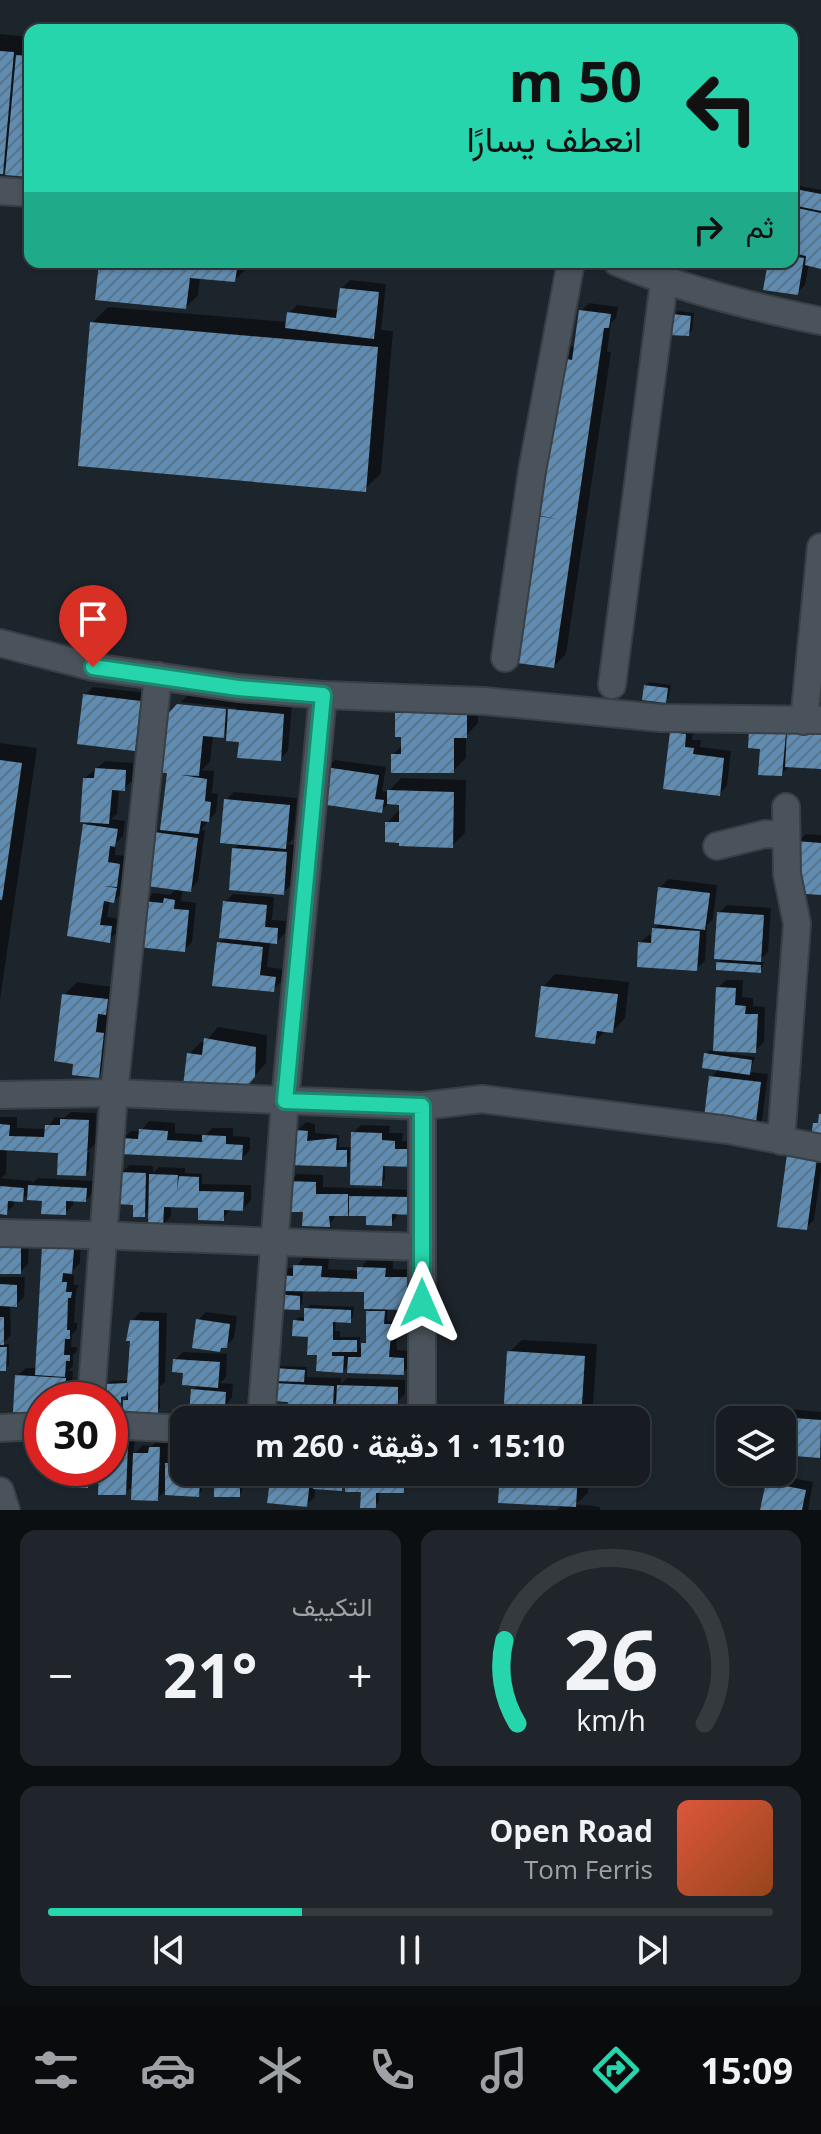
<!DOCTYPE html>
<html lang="ar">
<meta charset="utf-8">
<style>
body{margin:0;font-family:"Open Sans",Vazirmatn,sans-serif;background:#1f252a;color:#f1f3f6;direction:rtl;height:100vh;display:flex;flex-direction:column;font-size:30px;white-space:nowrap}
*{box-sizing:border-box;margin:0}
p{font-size:26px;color:#9ea1a5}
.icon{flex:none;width:44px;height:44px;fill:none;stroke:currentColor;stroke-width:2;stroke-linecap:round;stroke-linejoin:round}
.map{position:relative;height:1510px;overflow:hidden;direction:ltr}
.details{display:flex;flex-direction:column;gap:20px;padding:20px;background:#0c0f12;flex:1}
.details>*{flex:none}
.guide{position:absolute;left:24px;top:24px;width:774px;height:244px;border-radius:16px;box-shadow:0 2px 6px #0004,0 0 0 2px #353a3f;direction:rtl;background:#27d5ad;color:#111;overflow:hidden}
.tools{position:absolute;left:716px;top:1406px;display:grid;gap:16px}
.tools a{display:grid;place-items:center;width:80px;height:80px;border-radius:16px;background:#161c21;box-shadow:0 2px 6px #0004,0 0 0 2px #353a3f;font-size:40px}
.speed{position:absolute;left:24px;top:1382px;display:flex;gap:16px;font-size:40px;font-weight:700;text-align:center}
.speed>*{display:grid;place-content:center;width:104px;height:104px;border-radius:50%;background:#161c21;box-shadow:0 2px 6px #0004,0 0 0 2px #353a3f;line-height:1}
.speed .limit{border:12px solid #d22;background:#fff;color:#111}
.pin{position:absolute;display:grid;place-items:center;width:68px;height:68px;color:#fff;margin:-82px -34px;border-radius:50% 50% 50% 0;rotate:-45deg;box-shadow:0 0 8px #0007}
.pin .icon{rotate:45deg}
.me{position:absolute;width:88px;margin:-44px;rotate:0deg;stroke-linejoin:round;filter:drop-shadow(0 0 6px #0008)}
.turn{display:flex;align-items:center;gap:28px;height:168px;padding:0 24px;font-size:36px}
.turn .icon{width:104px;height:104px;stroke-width:2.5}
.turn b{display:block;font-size:56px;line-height:68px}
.then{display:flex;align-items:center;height:76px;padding:0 24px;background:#0003;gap:16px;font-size:30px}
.big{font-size:60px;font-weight:700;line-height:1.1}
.details .card{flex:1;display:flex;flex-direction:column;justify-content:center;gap:12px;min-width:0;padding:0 28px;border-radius:16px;background:#1f252a}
.details .dial{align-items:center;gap:0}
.dial svg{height:208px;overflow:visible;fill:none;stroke:#353a3f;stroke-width:7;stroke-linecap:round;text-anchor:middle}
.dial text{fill:#f1f3f6;stroke:none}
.song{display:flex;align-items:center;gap:24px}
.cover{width:96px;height:96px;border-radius:12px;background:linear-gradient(135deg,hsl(10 70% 55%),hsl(20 70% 35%))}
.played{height:8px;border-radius:4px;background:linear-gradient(90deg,#27d5ad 35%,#353a3f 35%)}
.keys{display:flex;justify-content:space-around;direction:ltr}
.heat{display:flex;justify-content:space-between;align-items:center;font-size:44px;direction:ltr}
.details .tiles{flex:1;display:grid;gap:20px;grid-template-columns:1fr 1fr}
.card:last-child{grid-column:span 2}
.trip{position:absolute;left:170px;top:1406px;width:480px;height:80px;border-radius:16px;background:#161c21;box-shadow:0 2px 6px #0004,0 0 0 2px #353a3f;font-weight:700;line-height:80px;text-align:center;direction:rtl}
.menu{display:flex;height:128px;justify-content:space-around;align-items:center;background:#090b0d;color:#9ea1a5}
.menu .icon{width:56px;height:56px}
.menu .current{color:#27d5ad}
.menu b{font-size:36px;color:#f1f3f6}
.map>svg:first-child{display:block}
.shadow{fill:#0007}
.building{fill:url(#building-hatch)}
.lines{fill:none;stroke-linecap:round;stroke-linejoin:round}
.minor-casing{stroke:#383f45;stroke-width:30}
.minor{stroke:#4a535b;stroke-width:26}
.route-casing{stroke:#198a70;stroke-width:20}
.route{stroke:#27d5ad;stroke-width:14}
</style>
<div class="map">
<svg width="821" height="1510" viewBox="0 0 821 1510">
<defs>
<pattern id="building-hatch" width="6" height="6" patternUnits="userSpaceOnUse" patternTransform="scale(2)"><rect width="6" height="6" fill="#618cb1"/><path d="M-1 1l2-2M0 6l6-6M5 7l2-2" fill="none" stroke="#57748c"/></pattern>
</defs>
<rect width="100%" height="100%" fill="#1d252c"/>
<g class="shadow">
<path d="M0 34 30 37V175L8 167 0 172Z"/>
<path d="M800 186 821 190V267L809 264 805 285 797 293 770 262H792V214L797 204V190Z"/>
<path d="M101 262H248L247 268 235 280 200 277 198 295 186 307Z"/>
<path d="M350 280 386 284 381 330 393 331 381 473 365 489 92 323 108 307 288 322 289 313 297 305 339 310 341 289Z"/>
<path d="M589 303 618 307 616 318 611 323 607 352H611L566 654 554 666 512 661 557 358 569 346 576 347 581 311Z"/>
<path d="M678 311 694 313 692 331 689 334 674 315Z"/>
<path d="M649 682 671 685 669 697 665 701 646 685Z"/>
<path d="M93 687 148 693 142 741 134 749 85 695Z"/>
<path d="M191 692 237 697V702L292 706 288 751 280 759 241 740 229 730 223 736 213 735 210 762 202 770 214 771 212 793 218 794 216 812 201 830H205L198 881 190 890 183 889 181 901 196 903 192 942 184 950 145 902 153 893 170 895 177 888 156 833 163 826 177 706 236 712V708L181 702Z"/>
<path d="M409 701H478V723L466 736V758L453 771 393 755 403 744 397 713Z"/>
<path d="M680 724 694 726 692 740H701L700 747 731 751 727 786 719 794 672 733Z"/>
<path d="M821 725V767L790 766 781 774 751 731Z"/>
<path d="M0 743 37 748 0 1000Z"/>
<path d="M335 760 386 767 382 791 388 792 401 778 466 780 465 833 452 846 387 823 399 810 401 803 390 802 381 811 327 768Z"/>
<path d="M105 761 133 763 132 781 124 789H119L117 814 111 819 125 821 123 836 116 843 115 855 127 856 122 893 114 901 110 900 107 917 119 919 118 932 109 940 69 934 85 825 89 821 85 778Z"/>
<path d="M234 792 297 798 293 839 288 844 295 845 292 884 283 893 234 849 240 843 226 800Z"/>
<path d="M806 834 821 835V893L798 842Z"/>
<path d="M668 879 717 885 713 919 707 925 705 961 696 969 640 943 648 935H654V929L661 922 660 888Z"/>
<path d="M233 894 274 897 272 920 286 921 285 933 277 942 270 941 267 967 283 969 281 982 273 990 219 943 225 937V902Z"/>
<path d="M727 905 771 908 768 952 758 962H764L760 971 718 963 723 957 719 913Z"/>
<path d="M555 974 629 982 625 1018 613 1031 606 1030 594 1042 543 987Z"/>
<path d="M726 980H743L742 997 753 998V1006L765 1007 764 1042 755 1051 720 1049V1052L755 1057 750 1072 768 1074 762 1120 754 1128 711 1077 719 1069 706 1054 710 1050 715 1051 718 988Z"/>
<path d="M77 982 119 988 117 1001 109 1009 108 1020 115 1021 110 1063 98 1076 64 995Z"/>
<path d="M218 1027 267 1035 266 1063 254 1077 189 1054 201 1042H205Z"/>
<path d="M71 1112 96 1113 95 1144 87 1152H90L89 1170 86 1174 63 1151 7 1149 6 1174 1 1178 32 1181 31 1184 38 1178 94 1181V1192L86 1200 74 1199 73 1205 65 1213 44 1199 29 1193 22 1200 14 1199V1205L6 1213 0 1212V1117H17V1128L47 1129 55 1117 64 1118Z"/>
<path d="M149 1121 175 1123V1133L206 1135 212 1128H233V1136L250 1137V1150L242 1158 123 1139 131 1131H141Z"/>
<path d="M306 1122 315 1124V1133L339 1135V1147H353V1133L361 1125 390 1126 389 1133H403L402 1141 420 1142 412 1165 385 1164V1180L382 1184 353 1159 346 1165 292 1136Z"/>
<path d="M821 1143V1171L814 1220 806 1228 790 1148Z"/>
<path d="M130 1165 153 1166V1173L159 1167 185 1168V1173L202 1174V1184L251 1185V1200L243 1209 231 1208 223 1219 200 1206 171 1205V1216L163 1225 150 1209 144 1215 135 1203 121 1173Z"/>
<path d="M297 1174 323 1175V1187L417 1190 391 1224 368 1214 348 1213 337 1214 329 1225 305 1210 289 1182Z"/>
<path d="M0 1240 29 1241 28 1264 20 1272H0Z"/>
<path d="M81 1241 80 1263 69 1274 74 1275V1285H79L76 1291 74 1323H77V1329L72 1334 71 1347H77V1351L73 1355V1366L68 1371H73L72 1387H76V1400H42V1412L17 1376 26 1368H38L44 1247Z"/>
<path d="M304 1257 329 1258 328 1269 359 1271 367 1260H393V1269L414 1270V1284L406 1291 410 1292 409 1304 406 1308 388 1307 387 1321 395 1322 397 1350 412 1351 411 1365 403 1373 350 1364 342 1371 319 1353 295 1321 299 1317 306 1318V1309L310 1305 354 1307 353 1317 350 1320H336L335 1331H340V1337H360V1347L368 1339V1311L373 1307 369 1291 303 1289 302 1304 299 1308 276 1307 278 1276 286 1268H295Z"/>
<path d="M0 1277H25L24 1297 16 1305H10L11 1335 2 1344H9V1365L5 1369H0Z"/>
<path d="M140 1312 167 1313 165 1382 160 1386V1408L157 1412 125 1401 130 1390 120 1401 108 1400V1384L112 1381 129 1380 132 1321Z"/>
<path d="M206 1312 237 1316 234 1338 226 1346 198 1320Z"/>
<path d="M522 1340 597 1344 592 1420H505L509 1352Z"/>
<path d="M183 1352 227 1354 226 1377 220 1383 233 1384 232 1397 219 1415 193 1390 199 1384 175 1360Z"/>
<path d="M280 1366 307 1367V1377L341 1378V1384L347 1378 405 1380V1394L397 1402H387L386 1406 378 1414 339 1398 332 1404H321L314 1411 290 1400 275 1384 280 1379 276 1369Z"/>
<path d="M790 1409 821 1412 819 1456 782 1418Z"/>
<path d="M110 1436H135L134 1454 143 1445 152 1446 159 1439H168L167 1464 175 1455H184V1472H242V1492L239 1495 216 1484 222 1479 202 1478V1491L198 1494 167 1489 157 1499 134 1485 125 1493 101 1468H110Z"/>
<path d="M44 1468H87L82 1473H91V1482L87 1486 74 1477 79 1471Z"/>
<path d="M269 1472H411V1483L403 1491H379V1502L375 1506 366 1490 347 1483 341 1489 315 1487V1497L306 1505 271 1486Z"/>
<path d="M502 1472H589L588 1493 576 1504 600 1507V1510H557L562 1504Z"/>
<path d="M776 1475 813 1482 808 1510H762L767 1483Z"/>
</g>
<g class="building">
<path d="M0 51 14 52 3 174H0Z"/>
<path d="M16 55 30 56V177L5 175Z"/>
<path d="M795 189 821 194V211L792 205Z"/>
<path d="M792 207 821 213V269L805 265 806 256 792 253Z"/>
<path d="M792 256 804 258 798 295 763 290 768 262H792Z"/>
<path d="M99 262H238L235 282 190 278 186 309 95 300Z"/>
<path d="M340 288 379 292 374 339 285 328 287 312 336 318Z"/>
<path d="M579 310 611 314 609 328H604L554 668 510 662 531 515 557 519 531 514 555 357 572 360Z"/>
<path d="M672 314 691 316 689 336 670 335Z"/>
<path d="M90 322 378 347 366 492 78 466Z"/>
<path d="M644 685 668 688 666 703 642 700Z"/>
<path d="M83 694 141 701 135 751 77 744Z"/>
<path d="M177 704 226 709 224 738 203 736 199 776 181 775 207 779 205 801 211 802 209 822 201 821 199 834 160 830 167 773H161L166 716Z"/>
<path d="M228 709 284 714 281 761 237 758 239 742 226 741Z"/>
<path d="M395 713H467V738H454V773H391V754H401V737H395Z"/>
<path d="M749 730 786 733 782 776 758 775 760 749 748 748Z"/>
<path d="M787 731 821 733V769L785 767Z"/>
<path d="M670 732 686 734 685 747 694 748 693 754 724 758 720 796 663 789Z"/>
<path d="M0 760 22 763 2 900H0Z"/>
<path d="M325 767 379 775 375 799 384 800 382 813 320 804Z"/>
<path d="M95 768 126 770 125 791 112 790 109 824 80 822 83 778H94Z"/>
<path d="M387 790 454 792 453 848 399 846V843L385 842V822H399V805L387 804Z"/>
<path d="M224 799 290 805 286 849 220 843Z"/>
<path d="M83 824 118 829 115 847 110 846 108 862 120 864 117 887 103 886 117 888 114 903 104 901 100 925 112 926 110 943 67 936Z"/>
<path d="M154 832 198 838 191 892 147 886Z"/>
<path d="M796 841 821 843V895L792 893Z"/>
<path d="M232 848 287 852 284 895 229 890Z"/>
<path d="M658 887 710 893 705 930 654 924Z"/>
<path d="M164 898 175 900 174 909 189 910 185 952 138 947 143 901 163 903Z"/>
<path d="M223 901 267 905 265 927 278 928 277 944 219 938Z"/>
<path d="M717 912 764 915 761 962 714 959Z"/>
<path d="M652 928 700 931 697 971 637 967 638 942 651 943Z"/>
<path d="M217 942 263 947 260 975 276 977 274 992 212 986Z"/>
<path d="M716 962 761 965V973L716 970Z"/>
<path d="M541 986 618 994 613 1033 597 1031 595 1044 535 1037Z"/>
<path d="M716 987 736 988 735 1005 746 1006 745 1014H758L756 1053 713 1051Z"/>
<path d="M62 994 108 999 106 1015 98 1014 96 1032 104 1033 99 1078 72 1075 73 1064 54 1061Z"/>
<path d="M204 1038 256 1047 255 1077 242 1092 183 1086 187 1053 202 1055Z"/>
<path d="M704 1053 752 1060 750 1075 702 1068Z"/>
<path d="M709 1076 761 1082 755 1130 704 1118Z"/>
<path d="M819 1114H821V1139L811 1138 813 1123H818Z"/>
<path d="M60 1119 89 1120 86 1176 57 1175 58 1153 0 1150V1124L10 1125 9 1136 44 1137 45 1125H60Z"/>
<path d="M139 1129 168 1131 167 1140 202 1142V1135L226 1136V1144L243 1145 242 1160 120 1154 121 1138 138 1139Z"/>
<path d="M296 1130 308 1131 307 1141 337 1138 336 1150H347V1167L289 1165Z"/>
<path d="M351 1132 382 1133V1140L395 1141V1149H413L412 1167 383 1166 382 1186 350 1185Z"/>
<path d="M788 1147 818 1151 807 1230 777 1227Z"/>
<path d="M119 1172 146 1173 145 1217H133V1205L118 1204Z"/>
<path d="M149 1174 178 1175 177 1191 179 1176 199 1177V1191L244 1192 243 1211 224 1210V1221L198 1220V1208L164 1207 163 1227 148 1226Z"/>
<path d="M287 1181 316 1182V1194H348V1216H329L330 1227 302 1226 303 1212H287Z"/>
<path d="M28 1185 87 1188 86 1202 66 1201V1215L41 1214 42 1201 27 1200Z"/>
<path d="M0 1186 24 1188 23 1202 8 1201 7 1215 0 1214Z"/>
<path d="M349 1196 410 1197V1215L392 1214V1226L366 1225V1216H349Z"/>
<path d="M42 1246 74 1249 72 1274 63 1273 62 1282H67L66 1292H72L71 1298H68L67 1330H70V1339H65L64 1355H70V1361H66L65 1377 35 1375Z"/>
<rect x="0" y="1248" width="21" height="26"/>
<path d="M293 1265 322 1266 321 1277 357 1279V1267L386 1268 385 1277H407V1310L364 1309V1292L275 1291 276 1275 293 1276Z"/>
<path d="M0 1284 17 1285V1307L0 1306Z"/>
<path d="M275 1294 300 1296V1310L274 1309Z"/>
<path d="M304 1308 351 1310V1323L333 1322V1340H357V1352H332V1356H344L343 1373 316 1371 317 1355H307L308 1337 292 1336 293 1320 304 1321Z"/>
<path d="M366 1311H385L384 1324H392L389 1357 404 1358V1375L347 1373 348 1357H361V1343H366Z"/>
<rect x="0" y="1317" width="4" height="28"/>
<path d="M196 1319 230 1324 227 1348H221L220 1352 192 1348Z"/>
<path d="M130 1320 159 1321 158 1414H123V1400H128V1391L126 1396 121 1397V1403L110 1404V1400H106V1384L127 1383 130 1341H126Z"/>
<path d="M0 1347H7L6 1371H0Z"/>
<path d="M507 1351 585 1356 581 1420H503Z"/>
<path d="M173 1359 220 1362 218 1388 182 1385 183 1373 172 1372Z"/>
<path d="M274 1368 305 1370 304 1382 273 1381Z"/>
<path d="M15 1375 66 1378 65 1394H69V1400H42V1414L13 1412Z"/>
<path d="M273 1383 334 1386 333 1406 315 1405 314 1413 287 1412 288 1402 273 1401Z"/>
<path d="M337 1385 398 1387V1404H379V1416L352 1415 353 1405H336Z"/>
<path d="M191 1389 226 1392 225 1407H220V1417L189 1415Z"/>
<path d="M780 1417 821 1420 820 1458 782 1455Z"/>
<path d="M110 1443 128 1444 126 1495H98L99 1468H110Z"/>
<path d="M149 1447H160L158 1501 131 1500 133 1453H148Z"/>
<path d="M165 1463H184V1472H228V1481L200 1480 199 1497 165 1495Z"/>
<path d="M42 1468H85V1473H41Z"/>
<path d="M229 1472H240V1497H214V1483H229Z"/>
<path d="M270 1472H311L307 1507 267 1503 269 1488H264L266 1473Z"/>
<path d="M314 1472H343L342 1491 313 1489Z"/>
<path d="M345 1472H389V1479L404 1480V1493H376V1508H360L361 1492H345Z"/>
<path d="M500 1472H578L576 1507 498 1503Z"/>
<rect x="72" y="1476" width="16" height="12"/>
<path d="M766 1482 806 1490 802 1510H760Z"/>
</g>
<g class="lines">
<defs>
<g id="minor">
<path d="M0 191 30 193"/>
<path d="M617 262C683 289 751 307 821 321"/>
<path d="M0 643 93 667 238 688 323 695 484 701 661 718 821 720"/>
<path d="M505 658 532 471 571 262"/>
<path d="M612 685 664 282"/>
<path d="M804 721 821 547"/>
<path d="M717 846 765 834 785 835"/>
<path d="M0 1095 114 1093 422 1106V1417L419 1420"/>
<path d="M422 1106 482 1099 728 1130 821 1148"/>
<path d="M781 1141 797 924 787 874 786 807"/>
<path d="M0 1233C141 1235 281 1243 422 1247"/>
<path d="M91 1400 114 1093 158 676"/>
<path d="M261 1420 285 1101 323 695"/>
<path d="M110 1425 184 1429"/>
<path d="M0 1428 42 1426"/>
<path d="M0 1491 6 1510"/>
</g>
</defs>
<use href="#minor" class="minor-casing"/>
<use href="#minor" class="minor"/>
</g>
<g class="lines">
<defs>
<path id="route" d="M93 667 238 688 323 695 285 1101 422 1106V1303"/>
</defs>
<use href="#route" class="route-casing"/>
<use href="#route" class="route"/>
</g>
</svg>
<div class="tools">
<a><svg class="icon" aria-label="layers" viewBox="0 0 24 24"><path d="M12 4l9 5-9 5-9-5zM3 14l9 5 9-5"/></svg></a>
</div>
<div class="speed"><div class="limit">30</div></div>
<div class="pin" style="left:93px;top:667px;background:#d93025"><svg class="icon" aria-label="arrive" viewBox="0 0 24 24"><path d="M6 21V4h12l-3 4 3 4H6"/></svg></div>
<svg class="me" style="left:422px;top:1303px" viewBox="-20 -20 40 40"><path d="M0-17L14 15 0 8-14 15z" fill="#27d5ad" stroke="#fff" stroke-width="4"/></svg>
<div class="trip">15:10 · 1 دقيقة · 260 m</div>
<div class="guide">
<div class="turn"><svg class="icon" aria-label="left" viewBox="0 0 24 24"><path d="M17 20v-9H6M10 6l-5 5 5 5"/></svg><div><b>50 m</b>انعطف يسارًا</div></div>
<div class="then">ثم<svg class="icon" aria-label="right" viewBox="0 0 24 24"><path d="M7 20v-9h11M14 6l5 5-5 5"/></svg></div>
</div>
</div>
<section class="details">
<div class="tiles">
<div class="card dial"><svg viewBox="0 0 100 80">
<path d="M14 69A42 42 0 1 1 86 69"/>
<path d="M14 69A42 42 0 0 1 9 37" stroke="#27d5ad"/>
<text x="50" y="56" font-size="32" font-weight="700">26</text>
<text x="50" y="72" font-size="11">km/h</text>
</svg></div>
<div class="card"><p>التكييف</p>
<div class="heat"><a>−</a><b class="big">21°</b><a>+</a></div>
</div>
<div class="card">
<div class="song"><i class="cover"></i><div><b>Open Road</b><p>Tom Ferris</p></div></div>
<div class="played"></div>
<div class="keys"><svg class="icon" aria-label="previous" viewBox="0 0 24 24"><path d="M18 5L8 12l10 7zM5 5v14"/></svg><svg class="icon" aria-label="pause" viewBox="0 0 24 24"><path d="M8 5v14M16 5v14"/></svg><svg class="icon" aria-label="next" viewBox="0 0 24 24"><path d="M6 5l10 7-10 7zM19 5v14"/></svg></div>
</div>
</div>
</section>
<nav class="menu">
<b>15:09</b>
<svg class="icon current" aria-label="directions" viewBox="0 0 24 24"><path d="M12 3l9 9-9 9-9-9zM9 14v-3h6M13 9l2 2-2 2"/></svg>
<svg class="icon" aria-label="music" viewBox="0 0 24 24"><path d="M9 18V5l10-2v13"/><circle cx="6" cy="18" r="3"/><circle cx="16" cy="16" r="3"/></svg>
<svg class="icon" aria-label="phone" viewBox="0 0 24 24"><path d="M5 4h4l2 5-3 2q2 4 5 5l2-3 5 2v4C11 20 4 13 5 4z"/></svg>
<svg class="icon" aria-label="climate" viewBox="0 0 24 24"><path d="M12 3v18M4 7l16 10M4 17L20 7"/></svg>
<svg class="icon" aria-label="car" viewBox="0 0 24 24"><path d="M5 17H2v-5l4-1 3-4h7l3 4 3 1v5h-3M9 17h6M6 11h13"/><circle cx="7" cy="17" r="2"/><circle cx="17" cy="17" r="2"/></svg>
<svg class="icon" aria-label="filters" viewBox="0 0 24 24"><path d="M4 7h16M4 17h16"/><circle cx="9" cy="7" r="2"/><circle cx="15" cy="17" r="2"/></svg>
</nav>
